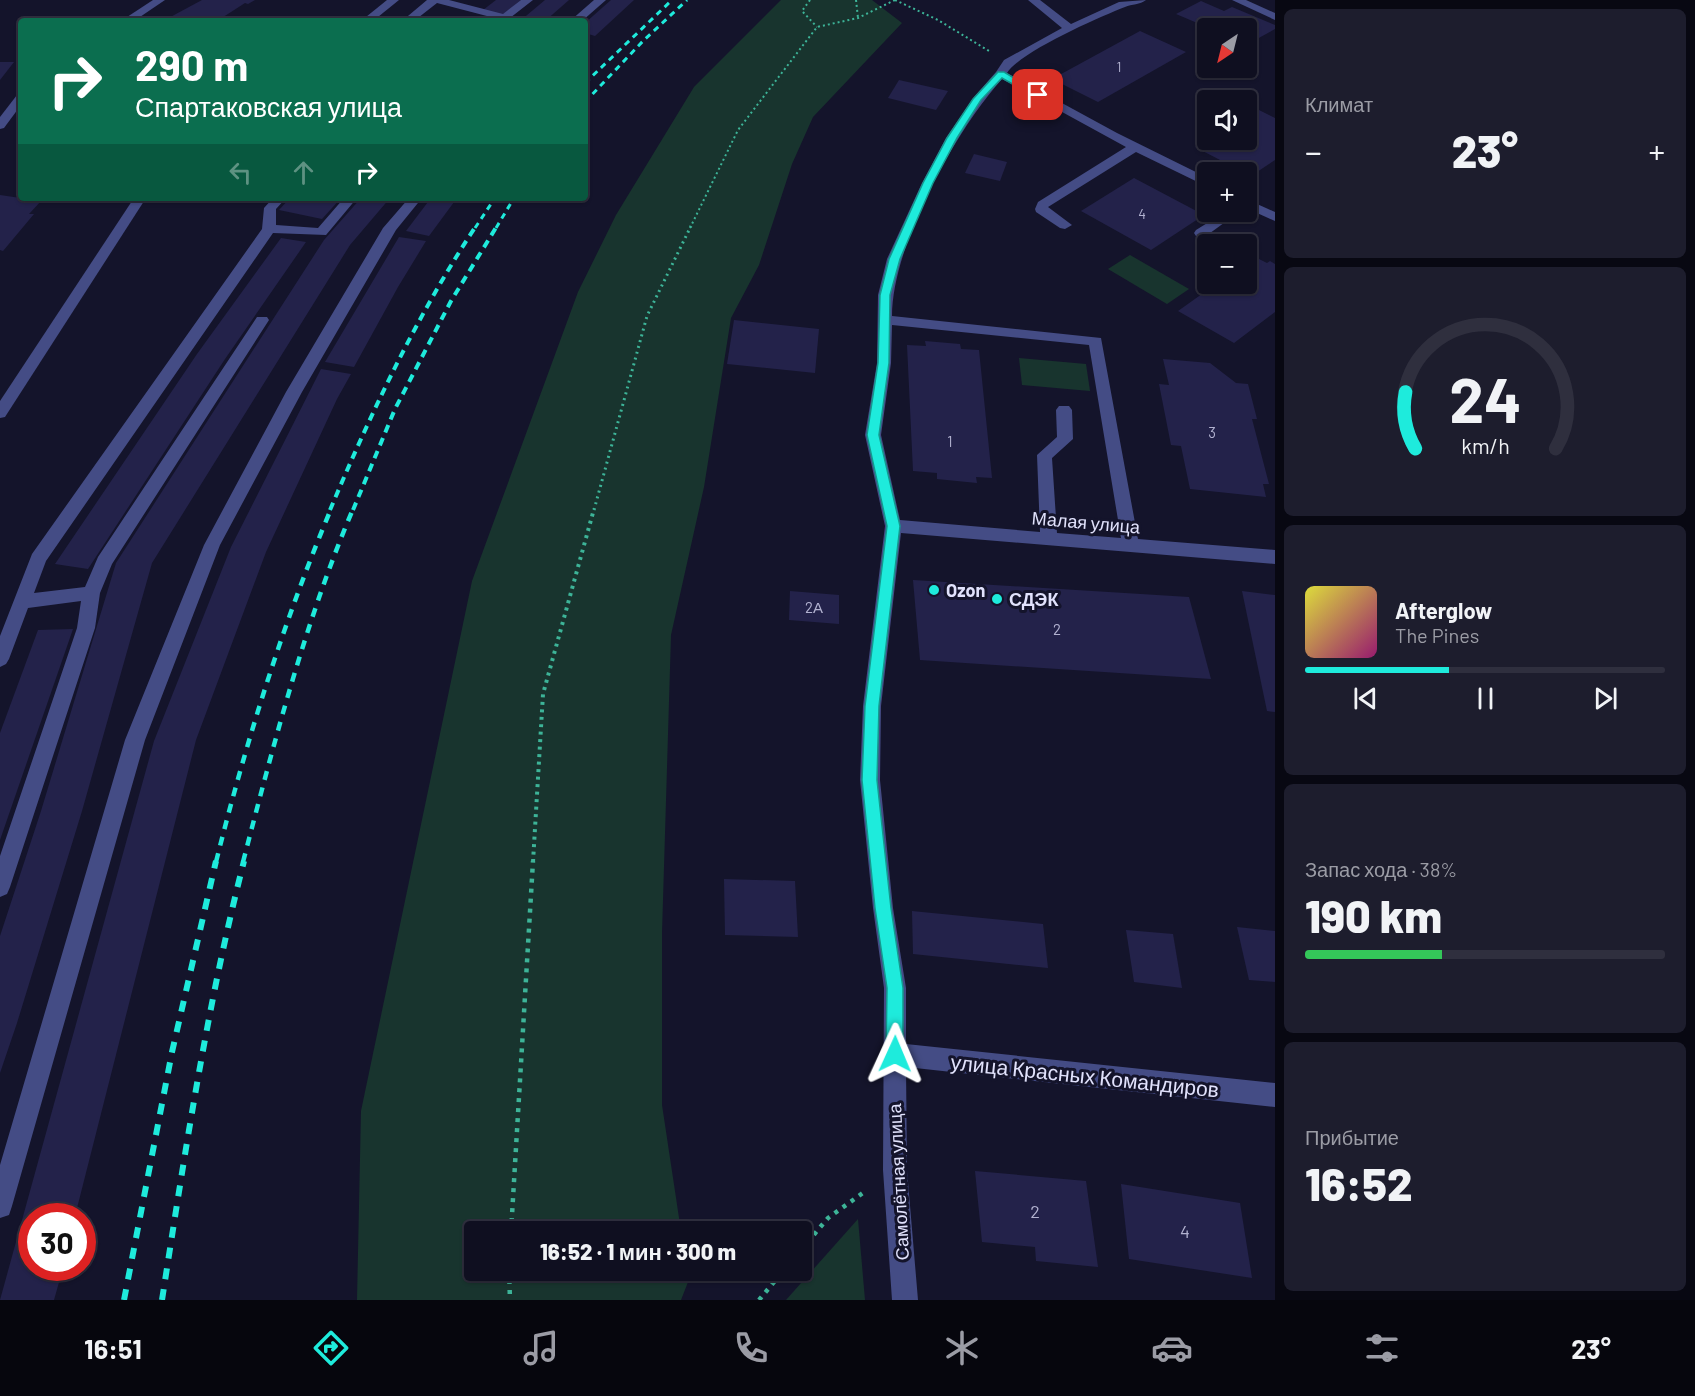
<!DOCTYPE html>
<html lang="ru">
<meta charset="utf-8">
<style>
body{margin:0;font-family:Barlow,sans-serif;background:#1d1d2d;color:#f1f3f6;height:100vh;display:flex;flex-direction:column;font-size:22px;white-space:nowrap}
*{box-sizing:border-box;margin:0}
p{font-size:20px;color:#9b9ca5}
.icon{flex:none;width:33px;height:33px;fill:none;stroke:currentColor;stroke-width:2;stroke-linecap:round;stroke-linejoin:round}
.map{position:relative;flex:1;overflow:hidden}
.panel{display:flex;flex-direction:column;gap:9px;padding:9px;background:#080812;width:420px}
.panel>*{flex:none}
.hud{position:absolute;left:18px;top:18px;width:570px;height:183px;border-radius:6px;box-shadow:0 2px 4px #0004,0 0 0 2px #2f2f3e;background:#0b6e4f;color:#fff;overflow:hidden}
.needle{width:39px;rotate:215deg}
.controls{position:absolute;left:1197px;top:18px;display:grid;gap:12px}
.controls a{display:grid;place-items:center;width:60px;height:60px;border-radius:6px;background:#0f0f20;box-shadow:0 2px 4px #0004,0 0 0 2px #2f2f3e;font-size:30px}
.speed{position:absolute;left:18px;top:1203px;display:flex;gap:12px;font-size:30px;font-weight:700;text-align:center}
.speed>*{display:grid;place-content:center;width:78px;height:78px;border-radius:50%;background:#0f0f20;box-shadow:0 2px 4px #0004,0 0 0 2px #2f2f3e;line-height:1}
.speed .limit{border:9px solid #d22;background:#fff;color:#111}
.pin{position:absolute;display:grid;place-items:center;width:51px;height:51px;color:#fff;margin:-26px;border-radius:12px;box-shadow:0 3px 9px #0006}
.me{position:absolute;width:66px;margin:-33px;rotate:1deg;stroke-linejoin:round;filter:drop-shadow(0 0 4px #0008)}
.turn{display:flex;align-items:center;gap:21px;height:126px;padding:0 18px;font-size:27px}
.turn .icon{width:78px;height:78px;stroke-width:2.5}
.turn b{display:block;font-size:42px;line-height:51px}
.lanes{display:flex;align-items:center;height:57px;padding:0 18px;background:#0003;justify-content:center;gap:30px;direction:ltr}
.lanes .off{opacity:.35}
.big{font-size:45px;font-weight:800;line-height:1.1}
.panel .widget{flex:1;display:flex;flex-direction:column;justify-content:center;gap:9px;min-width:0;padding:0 21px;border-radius:9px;background:#1d1d2d}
.panel .dial{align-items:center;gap:0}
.dial svg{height:156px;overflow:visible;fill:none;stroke:#2f2f3e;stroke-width:7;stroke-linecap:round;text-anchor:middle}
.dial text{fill:#f1f3f6;stroke:none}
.song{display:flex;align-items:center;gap:18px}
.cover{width:72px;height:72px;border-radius:9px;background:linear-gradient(135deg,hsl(60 70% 55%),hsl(320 70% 35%))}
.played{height:6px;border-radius:3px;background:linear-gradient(90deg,#1eebdc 40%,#2f2f3e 40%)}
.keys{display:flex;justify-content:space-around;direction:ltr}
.heat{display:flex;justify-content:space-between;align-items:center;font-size:33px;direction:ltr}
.charge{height:9px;border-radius:4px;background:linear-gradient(90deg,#34c759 38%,#2f2f3e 0)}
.trip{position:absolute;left:464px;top:1221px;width:348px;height:60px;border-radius:6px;background:#0f0f20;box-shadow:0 2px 4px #0004,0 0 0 2px #2f2f3e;font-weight:800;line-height:60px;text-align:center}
.menu{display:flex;height:96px;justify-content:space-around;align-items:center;background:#06060d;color:#9b9ca5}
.menu .icon{width:42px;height:42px}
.menu .active{color:#1eebdc}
.menu b{font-size:27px;color:#f1f3f6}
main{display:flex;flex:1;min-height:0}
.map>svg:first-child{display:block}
.green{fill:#18342e}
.building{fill:#23224a}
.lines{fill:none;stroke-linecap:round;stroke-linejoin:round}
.path-far3{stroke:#3db498;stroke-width:2;stroke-dasharray:2 3;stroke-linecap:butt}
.path-far2{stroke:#3db498;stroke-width:3;stroke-dasharray:2 4;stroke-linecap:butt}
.path-far1{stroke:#3db498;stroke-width:4;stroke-dasharray:3 4.5;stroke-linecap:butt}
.path{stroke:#3db498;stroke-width:4.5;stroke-dasharray:4 6;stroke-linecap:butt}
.minor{fill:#444c85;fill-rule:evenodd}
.rail-far3{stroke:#1eebdc;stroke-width:3;stroke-dasharray:6 5;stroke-linecap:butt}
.rail-far2{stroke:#1eebdc;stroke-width:4;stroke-dasharray:8 6;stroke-linecap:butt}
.rail-far1{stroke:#1eebdc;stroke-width:4.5;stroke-dasharray:9 8;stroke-linecap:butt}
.rail{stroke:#1eebdc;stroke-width:6;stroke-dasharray:11 10;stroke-linecap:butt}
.route{fill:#1eebdc;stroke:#14998f;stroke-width:1.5}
.poi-dot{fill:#1eebdc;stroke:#14142b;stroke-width:2}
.labels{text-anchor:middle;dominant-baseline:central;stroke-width:6;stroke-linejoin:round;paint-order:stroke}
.far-number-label{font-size:14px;fill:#b2b2d0}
.number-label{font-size:15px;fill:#b2b2d0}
.street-label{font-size:18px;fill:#e1e2fc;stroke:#14142b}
.poi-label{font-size:18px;font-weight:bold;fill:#e1e2fc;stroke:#14142b;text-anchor:start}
.near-number-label{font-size:18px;fill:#b2b2d0}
.near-street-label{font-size:21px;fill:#e1e2fc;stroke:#14142b}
</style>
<main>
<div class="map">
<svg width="1275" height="1300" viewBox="0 0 1275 1300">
<rect width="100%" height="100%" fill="#14142b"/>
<g class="green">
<path d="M781 0H872L902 23 813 117 792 164 759 265 731 318 704 487 671 635 662 933V1105L681 1231 474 1232V1270L687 1271 688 1282 681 1300H357L361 1111 472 581 578 292 616 215 694 87Z"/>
<path d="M1130 255 1189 289 1167 304 1108 269Z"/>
<path d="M1019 358 1086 364 1090 391 1022 385Z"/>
<path d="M858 1219 865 1300H786Z"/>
</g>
<g class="building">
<path d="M202 0H255L248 4 245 3 217 21H163Z"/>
<path d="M496 0H521L502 16 483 10Z"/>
<path d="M545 0H569L545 21H520Z"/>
<path d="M611 0H634L595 36 585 33V23Z"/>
<path d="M1201 1 1224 11 1232 7 1275 25V29L1246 45V28H1209L1176 14Z"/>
<path d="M1140 31 1186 52 1098 102 1052 79Z"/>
<path d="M0 62H14L0 80Z"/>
<path d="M899 80 948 91 936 110 888 98Z"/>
<path d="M1257 109 1275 118V160L1251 176 1195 147 1207 140H1246V116Z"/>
<path d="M974 154 1007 162 1000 181 965 173Z"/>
<path d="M1134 178 1204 215 1151 250 1081 211Z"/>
<path d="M0 195 41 201 29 214H34L3 251 0 250Z"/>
<path d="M290 198H341L322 219 279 210Z"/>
<path d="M361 198H390L350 245 152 563 82 811 17 1023 0 1073V936L41 811 116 563 324 240Z"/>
<path d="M431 198H457L429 236 406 231Z"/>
<path d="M399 237 426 241 398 287 354 367 325 362Z"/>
<path d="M281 238 306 242 225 359 88 569 55 564 197 354Z"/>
<path d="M1253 256 1267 263 1270 261 1275 264V312L1234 343 1178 311 1216 284H1246V261Z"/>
<path d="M734 320 819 329 815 373 727 364Z"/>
<path d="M925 341 960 344 961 349 979 350 992 478 976 477 977 483 937 479V473L913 471 907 345 926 346Z"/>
<path d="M1163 359 1210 363 1236 383 1248 384 1257 419H1252L1269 484H1263L1266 497 1190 489 1181 446 1171 445 1159 384 1169 385Z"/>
<path d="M321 369 351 374 337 399 266 552 196 740 75 1216H32V1268H63L54 1300H0L154 741 231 547Z"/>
<path d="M913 580 1189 597 1211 679 920 660Z"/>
<path d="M790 591 839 595V624L789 620Z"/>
<path d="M1242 591 1275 595V712L1267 711Z"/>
<path d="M73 629 0 840V733L38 630Z"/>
<path d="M724 879 795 881 798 937 725 935Z"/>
<path d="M912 911 1043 924 1048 968 913 954Z"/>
<path d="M1237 927 1275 931V982L1249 980Z"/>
<path d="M1126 930 1173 934 1182 988 1134 982Z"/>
<path d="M975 1171 1086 1181 1098 1267 1036 1261 1035 1247 982 1242Z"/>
<path d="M1121 1184 1240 1203 1252 1278 1129 1259Z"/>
</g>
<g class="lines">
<g class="path-far3">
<path d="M810 0 802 11 817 27"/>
<path d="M856 0 858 18"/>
<path d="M895 0 938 20 989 51"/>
<path d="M690 228 738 130 817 27 858 18 895 0"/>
</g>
<path class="path-far2" d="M594 510 647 316 691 226"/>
<path class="path-far1" d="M533 862 543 694 594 509"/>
<g class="path">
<path d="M511 1232 533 861"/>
<path d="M801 1250 828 1218 867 1190"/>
<path d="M509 1270 510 1300"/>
<path d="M759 1300 784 1270"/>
</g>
<g class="minor">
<path d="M153 0H165L134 21H121Z"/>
<path d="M387 0H399L373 21H361Z"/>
<path d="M427 0H449L503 14 521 0H533L506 21 437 3 414 21H402Z"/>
<path d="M594 0H606L582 21H570Z"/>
<path d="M1028 0H1040L1071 24 1119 2 1146 0C1140 5 1132 4 1125 7 1099 17 1020 52 1007 73L1117 133 1208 178V187L1136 152 1048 207 1072 225 1065 229 1060 228 1036 212 1035 209 1038 202 1126 147 1002 79C955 131 892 246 892 316L1101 338 1138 539 1275 550V564L901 533 881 706 880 780 893 908 906 988V1044L1275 1083V1107L906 1067 907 1170 918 1300H892L883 1170 884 988 873 908 860 780 863 706 885 526 865 435 877 363 878 295 887 259 922 183 946 138 974 97 996 72 1004 60 1062 28ZM892 325 1089 345 1121 538 1057 533 1052 458 1073 439 1072 410 1069 406H1059L1056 410 1057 437 1037 455 1040 532 900 520 881 435 891 363Z"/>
<path d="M1232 0H1246L1275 13V20Z"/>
<path d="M21 93V105L4 128 0 129V117L17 95Z"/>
<path d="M134 198H146L5 417 0 418V401Z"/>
<path d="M273 198H286L276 209V225L318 228 344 198H357L326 235 273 233 46 561 34 593 85 587 98 557 257 317H267L269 320 112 564 100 593 95 628 10 887 7 894 0 897V856L77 628 81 601 28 608 9 659 6 664 0 667V636L32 554 262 229 264 208Z"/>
<path d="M409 198H422L396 230 302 392 220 545 145 740 12 1206 9 1215 0 1218V1165L125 740 204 545 286 392 383 228Z"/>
<path d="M1246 199 1275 212V221L1246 208Z"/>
<path d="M1225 212H1239L1206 236H1196L1194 233 1196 230Z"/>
</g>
<g class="rail-far3">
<path d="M585 83 672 0"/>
<path d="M585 102 643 41 687 0"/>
<path d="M475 228 495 198"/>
<path d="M496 228 514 198"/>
</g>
<g class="rail-far2">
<path d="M330 510C371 413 417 315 476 226"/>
<path d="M353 510 395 409 451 301 497 226"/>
</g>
<g class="rail-far1">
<path d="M216 862C246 742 283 623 331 509"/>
<path d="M243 862C274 743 305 622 353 509"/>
</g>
<g class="rail">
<path d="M124 1300 172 1052 216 861"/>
<path d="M162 1300C185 1153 207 1005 244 861"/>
</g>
</g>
<path class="route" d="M998 72H1004L1043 95 1035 97 1002 78 981 100 957 138 933 183 900 259 890 295 889 363 879 435 900 526 879 706 877 780 891 908 903 988V1054L901 1060 895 1062 889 1060 886 1054 887 988 875 908 862 780 865 706 887 526 867 435 878 363 880 295 889 259 923 183 947 138 973 99Z"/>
<g class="poi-dot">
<circle cx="934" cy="590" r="6"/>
<circle cx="997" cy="599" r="6"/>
</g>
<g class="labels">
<g class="far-number-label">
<text x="1119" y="66">1</text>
<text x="1142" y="213">4</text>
</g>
<g class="number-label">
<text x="1212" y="432">3</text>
<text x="950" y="441">1</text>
<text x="814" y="607">2А</text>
<text x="1057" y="629">2</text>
</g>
<g class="street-label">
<text transform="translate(1086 522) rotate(5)">Малая улица</text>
<text transform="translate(898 1182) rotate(-93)">Самолётная улица</text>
</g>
<g class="poi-label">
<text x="946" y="590">Ozon</text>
<text x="1009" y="599">СДЭК</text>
</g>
<g class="near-number-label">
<text x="1035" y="1211">2</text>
<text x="1185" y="1231">4</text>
</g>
<g class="near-street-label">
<text transform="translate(1085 1075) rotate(6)">улица Красных Командиров</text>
</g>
</g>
</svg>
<div class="controls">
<a><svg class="needle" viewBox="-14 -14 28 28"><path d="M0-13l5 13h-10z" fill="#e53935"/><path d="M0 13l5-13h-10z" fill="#9b9ca5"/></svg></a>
<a><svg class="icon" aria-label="sound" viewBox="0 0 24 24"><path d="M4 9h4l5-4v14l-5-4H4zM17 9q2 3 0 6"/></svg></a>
<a>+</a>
<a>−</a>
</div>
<div class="speed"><div class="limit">30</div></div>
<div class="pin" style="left:1038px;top:95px;background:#d93025"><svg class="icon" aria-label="arrive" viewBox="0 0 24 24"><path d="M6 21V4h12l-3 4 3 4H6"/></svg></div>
<svg class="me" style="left:895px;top:1054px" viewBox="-20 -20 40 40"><path d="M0-17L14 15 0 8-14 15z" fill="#1eebdc" stroke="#fff" stroke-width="4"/></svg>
<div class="trip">16:52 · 1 мин · 300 m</div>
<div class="hud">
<div class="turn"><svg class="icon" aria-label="right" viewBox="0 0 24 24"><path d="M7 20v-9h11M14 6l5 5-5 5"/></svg><div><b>290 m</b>Спартаковская улица</div></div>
<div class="lanes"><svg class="icon off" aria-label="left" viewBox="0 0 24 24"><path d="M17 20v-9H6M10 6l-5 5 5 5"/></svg><svg class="icon off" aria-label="ahead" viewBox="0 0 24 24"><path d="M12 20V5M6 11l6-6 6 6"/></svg><svg class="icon" aria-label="right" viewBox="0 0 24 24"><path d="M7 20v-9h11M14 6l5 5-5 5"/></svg></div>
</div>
</div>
<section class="panel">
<div class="widget"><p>Климат</p>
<div class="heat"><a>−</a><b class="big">23°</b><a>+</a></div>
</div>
<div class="widget dial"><svg viewBox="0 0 100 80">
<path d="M14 69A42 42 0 1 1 86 69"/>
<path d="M14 69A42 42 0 0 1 9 40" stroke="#1eebdc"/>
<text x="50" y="56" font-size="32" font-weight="700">24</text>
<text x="50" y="72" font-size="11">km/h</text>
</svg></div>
<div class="widget">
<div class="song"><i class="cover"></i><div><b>Afterglow</b><p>The Pines</p></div></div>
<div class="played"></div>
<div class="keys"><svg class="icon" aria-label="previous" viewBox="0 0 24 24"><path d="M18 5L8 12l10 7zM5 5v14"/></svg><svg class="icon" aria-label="pause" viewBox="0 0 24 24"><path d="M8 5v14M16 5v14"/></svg><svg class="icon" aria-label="next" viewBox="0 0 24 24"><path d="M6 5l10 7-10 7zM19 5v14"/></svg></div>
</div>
<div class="widget"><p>Запас хода · 38%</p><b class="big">190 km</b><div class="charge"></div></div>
<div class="widget"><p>Прибытие</p><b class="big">16:52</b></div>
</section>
</main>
<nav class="menu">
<b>16:51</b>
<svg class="icon active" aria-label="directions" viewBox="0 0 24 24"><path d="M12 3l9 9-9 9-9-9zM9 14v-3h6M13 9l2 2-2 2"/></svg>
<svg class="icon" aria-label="music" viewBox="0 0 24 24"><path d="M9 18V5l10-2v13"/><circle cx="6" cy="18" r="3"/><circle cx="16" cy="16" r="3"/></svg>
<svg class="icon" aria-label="phone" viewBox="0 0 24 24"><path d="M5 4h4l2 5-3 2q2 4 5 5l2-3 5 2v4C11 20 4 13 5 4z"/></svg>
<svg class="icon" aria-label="climate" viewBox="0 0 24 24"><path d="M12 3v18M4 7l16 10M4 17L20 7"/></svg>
<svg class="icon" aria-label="car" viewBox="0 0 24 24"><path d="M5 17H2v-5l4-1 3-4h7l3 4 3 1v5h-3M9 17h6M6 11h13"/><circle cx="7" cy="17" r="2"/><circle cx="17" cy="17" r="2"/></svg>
<svg class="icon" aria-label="filters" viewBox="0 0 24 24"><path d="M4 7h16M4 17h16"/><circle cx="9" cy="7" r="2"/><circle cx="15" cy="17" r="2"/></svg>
<b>23°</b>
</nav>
